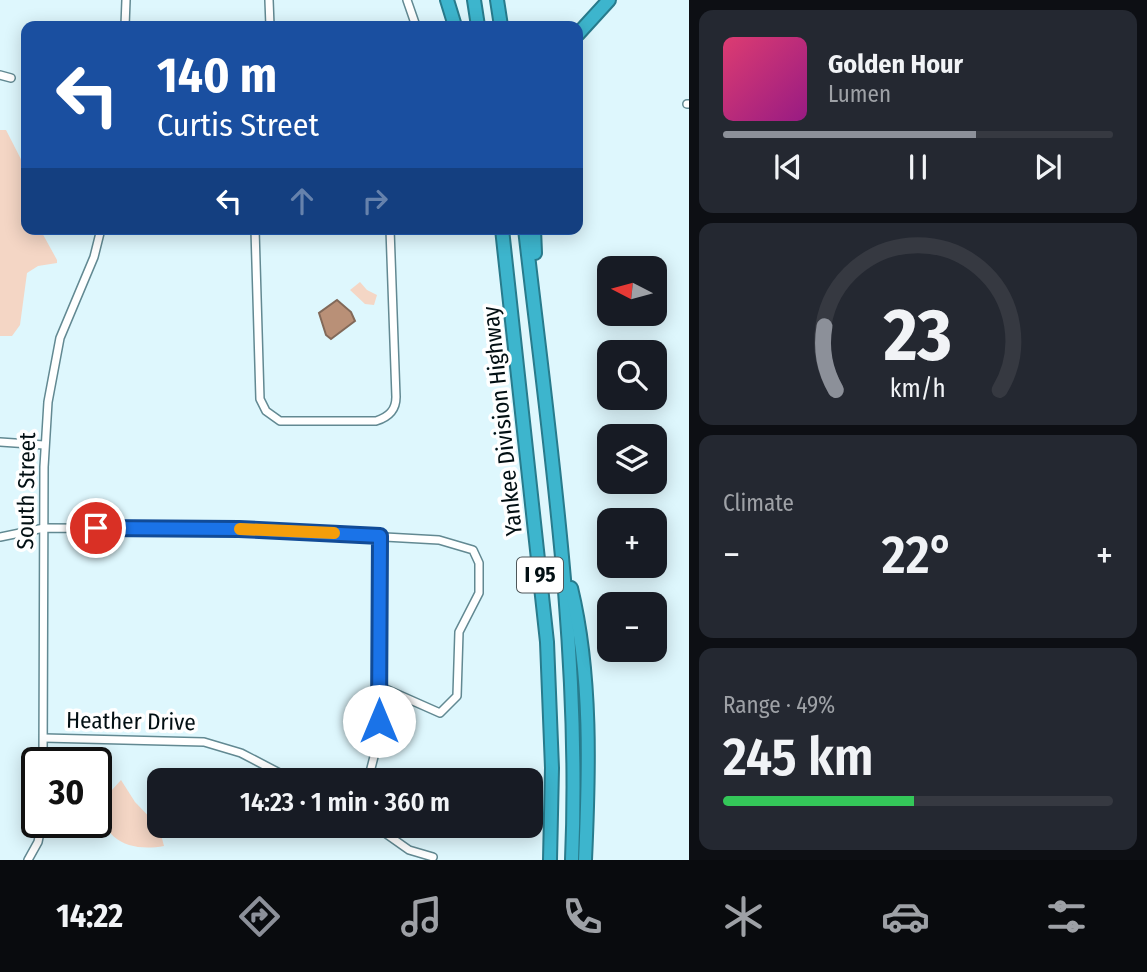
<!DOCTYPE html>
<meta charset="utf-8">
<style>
body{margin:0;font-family:"Fira Sans Condensed",sans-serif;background:#242831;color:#f1f3f6;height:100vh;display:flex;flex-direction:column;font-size:26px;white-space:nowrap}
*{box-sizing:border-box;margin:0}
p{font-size:23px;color:#9ea1a6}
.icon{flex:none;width:38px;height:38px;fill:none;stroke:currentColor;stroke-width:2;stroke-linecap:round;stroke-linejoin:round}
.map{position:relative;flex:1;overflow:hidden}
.sheet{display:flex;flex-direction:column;gap:10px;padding:10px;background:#0d0f14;width:458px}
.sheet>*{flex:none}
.banner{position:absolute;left:21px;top:21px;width:562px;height:214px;border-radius:14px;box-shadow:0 4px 18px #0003;background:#1a4fa0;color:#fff;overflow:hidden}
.needle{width:46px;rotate:276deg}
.controls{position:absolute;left:597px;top:256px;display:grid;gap:14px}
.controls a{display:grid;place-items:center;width:70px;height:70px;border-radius:14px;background:#171b24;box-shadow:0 4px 18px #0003;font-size:35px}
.speed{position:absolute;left:21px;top:747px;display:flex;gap:14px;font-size:35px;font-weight:700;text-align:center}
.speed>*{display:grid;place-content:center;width:91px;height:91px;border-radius:50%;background:#171b24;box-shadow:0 4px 18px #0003;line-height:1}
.speed .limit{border:4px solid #111;border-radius:10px;background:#fff;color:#111}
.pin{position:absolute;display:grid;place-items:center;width:60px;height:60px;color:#fff;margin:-30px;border:4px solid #fff;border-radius:50%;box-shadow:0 2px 7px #0007}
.me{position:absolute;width:77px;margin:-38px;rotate:0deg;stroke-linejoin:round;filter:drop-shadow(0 0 5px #0008)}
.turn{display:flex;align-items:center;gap:24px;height:147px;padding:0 21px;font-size:32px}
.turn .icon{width:91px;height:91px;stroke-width:2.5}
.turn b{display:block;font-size:49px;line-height:60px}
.lanes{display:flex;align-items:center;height:66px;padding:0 21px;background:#0003;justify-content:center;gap:35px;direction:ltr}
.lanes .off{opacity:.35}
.big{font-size:52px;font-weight:600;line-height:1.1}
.sheet .widget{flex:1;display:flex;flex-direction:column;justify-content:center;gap:10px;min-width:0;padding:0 24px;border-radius:14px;background:#242831}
.sheet .dial{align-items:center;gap:0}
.dial svg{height:182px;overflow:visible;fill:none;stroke:#363941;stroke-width:7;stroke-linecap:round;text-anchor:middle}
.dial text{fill:#f1f3f6;stroke:none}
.song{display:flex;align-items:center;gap:21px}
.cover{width:84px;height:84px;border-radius:10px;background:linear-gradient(135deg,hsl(340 70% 55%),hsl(310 70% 35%))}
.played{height:7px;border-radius:4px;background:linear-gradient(90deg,#8c9099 65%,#363941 65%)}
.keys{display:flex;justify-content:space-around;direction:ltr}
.heat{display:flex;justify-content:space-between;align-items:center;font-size:38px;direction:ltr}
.charge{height:10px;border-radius:5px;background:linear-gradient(90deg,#34c759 49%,#363941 0)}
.trip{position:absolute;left:147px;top:768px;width:396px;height:70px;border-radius:14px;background:#171b24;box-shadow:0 4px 18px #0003;font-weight:600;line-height:70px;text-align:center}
.tabs{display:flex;height:112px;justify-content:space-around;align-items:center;background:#090b0e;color:#9ea1a6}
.tabs .icon{width:49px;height:49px}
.tabs .on{color:#8c9099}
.tabs b{font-size:32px;color:#f1f3f6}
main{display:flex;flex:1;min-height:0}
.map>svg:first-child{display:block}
.green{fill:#f4d6c5}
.water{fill:#b99077;stroke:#826959;stroke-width:2}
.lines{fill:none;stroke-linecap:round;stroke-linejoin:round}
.minor-casing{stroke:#628992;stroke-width:10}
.motorway-casing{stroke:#287b8c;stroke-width:16}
.minor{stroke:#fff;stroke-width:7}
.motorway{stroke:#3db5cd;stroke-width:12}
.route-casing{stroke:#114b97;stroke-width:18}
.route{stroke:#1a73e8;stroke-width:12}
.slow{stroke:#f59e0b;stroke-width:12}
.labels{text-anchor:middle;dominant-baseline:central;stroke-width:7;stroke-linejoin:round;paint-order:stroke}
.shield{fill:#fff;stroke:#4e575a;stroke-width:2}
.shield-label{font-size:21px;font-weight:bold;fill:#020f13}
.street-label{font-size:23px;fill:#020f13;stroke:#fff}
</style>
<main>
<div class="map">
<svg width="689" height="860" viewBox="0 0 689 860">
<rect width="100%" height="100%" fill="#def7fd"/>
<g class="green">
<path d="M0 130H6L26 169V229H40L57 260V263L38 266 27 273 20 325 12 336H0Z"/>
<path d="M360 282 367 290 377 295 374 305 365 304 350 290Z"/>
<path d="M121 780 135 802 159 827 164 846C131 852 99 841 102 801Z"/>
</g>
<path class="water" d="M337 300 351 312 355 321 331 339 326 335 319 313Z"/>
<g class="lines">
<defs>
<g id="minor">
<path d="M269 0 270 26"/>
<path d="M407 0 416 26"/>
<path d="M125 26 126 0"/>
<path d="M0 75 11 78"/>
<path d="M687 104H689"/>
<path d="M255 229 260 399 266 411 280 421H376C389 417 396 410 396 397L390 229"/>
<path d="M0 442 44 445"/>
<path d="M0 537 44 528 239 529 439 540 473 550 479 563V593L459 632 457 696 440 713 379 686"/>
<path d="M44 738 204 742 241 753 293 780"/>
<path d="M43 763 44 467 48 402 60 338 94 257 101 229"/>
<path d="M368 780 379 737 380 536"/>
<path d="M375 826 409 850 433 857"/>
<path d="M28 860 38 842 42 822"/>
</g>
<g id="motorway">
<path d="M447 0 455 26"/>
<path d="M474 0 478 26"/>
<path d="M497 0 501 26"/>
<path d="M578 34 609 0"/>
<path d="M502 229 547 642 552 768 550 860"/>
<path d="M525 229C549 439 581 649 572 860"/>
<path d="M534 229 535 253"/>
<path d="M571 588C592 675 589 772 585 860"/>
</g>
</defs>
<use href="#minor" class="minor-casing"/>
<use href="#motorway" class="motorway-casing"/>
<use href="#minor" class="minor"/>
<use href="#motorway" class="motorway"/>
</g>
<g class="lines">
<defs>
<path id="route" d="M96 528 239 529 380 536 379 721"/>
</defs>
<use href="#route" class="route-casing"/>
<use href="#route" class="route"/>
<path class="slow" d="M240 529 334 533"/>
</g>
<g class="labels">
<rect class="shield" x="517" y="557.5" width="46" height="35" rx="5"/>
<g class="shield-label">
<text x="540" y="575">I 95</text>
</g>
<g class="street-label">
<text transform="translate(502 421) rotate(-96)">Yankee Division Highway</text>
<text transform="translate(26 491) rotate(-89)">South Street</text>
<text transform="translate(131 721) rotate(1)">Heather Drive</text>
</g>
</g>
</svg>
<div class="controls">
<a><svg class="needle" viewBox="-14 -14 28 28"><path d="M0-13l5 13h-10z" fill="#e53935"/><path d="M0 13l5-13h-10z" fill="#9ea1a6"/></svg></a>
<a><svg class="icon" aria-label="search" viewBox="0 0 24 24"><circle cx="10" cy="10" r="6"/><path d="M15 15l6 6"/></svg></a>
<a><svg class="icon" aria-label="layers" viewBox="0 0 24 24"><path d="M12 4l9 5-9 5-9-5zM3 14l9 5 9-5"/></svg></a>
<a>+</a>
<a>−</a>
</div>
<div class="speed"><div class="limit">30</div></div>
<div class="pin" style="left:96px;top:528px;background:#d93025"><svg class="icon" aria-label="arrive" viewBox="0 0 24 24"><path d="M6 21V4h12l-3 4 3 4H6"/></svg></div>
<svg class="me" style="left:379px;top:721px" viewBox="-20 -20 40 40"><circle r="19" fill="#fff"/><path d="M0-13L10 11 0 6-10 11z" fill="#1a73e8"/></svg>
<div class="trip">14:23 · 1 min · 360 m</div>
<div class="banner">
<div class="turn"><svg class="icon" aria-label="left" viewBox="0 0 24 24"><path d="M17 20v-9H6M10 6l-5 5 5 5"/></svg><div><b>140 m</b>Curtis Street</div></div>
<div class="lanes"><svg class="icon" aria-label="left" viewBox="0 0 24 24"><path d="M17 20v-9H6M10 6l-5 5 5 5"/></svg><svg class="icon off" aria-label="ahead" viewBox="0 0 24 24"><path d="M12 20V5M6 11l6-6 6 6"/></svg><svg class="icon off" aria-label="right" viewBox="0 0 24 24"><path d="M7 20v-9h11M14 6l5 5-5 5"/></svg></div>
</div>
</div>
<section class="sheet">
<div class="widget">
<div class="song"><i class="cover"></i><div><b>Golden Hour</b><p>Lumen</p></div></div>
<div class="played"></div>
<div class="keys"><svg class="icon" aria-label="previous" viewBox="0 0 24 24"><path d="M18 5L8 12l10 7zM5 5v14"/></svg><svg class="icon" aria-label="pause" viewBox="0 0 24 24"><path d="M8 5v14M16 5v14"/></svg><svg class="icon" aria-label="next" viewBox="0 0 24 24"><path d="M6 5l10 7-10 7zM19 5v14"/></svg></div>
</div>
<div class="widget dial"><svg viewBox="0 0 100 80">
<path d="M14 69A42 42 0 1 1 86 69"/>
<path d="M14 69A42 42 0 0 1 9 41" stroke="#8c9099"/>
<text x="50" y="56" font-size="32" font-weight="700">23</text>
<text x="50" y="72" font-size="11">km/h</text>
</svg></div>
<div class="widget"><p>Climate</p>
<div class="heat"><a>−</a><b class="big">22°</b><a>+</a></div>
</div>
<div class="widget"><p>Range · 49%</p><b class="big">245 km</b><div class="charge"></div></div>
</section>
</main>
<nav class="tabs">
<b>14:22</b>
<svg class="icon on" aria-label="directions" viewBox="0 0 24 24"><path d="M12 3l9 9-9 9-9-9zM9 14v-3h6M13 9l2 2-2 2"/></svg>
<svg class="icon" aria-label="music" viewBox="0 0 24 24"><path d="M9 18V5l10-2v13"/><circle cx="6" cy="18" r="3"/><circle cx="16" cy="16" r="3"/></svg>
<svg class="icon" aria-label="phone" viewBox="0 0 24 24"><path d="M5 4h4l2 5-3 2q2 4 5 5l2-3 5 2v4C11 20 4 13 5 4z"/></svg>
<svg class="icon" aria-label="climate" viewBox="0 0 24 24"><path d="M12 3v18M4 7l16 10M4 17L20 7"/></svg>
<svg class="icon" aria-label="car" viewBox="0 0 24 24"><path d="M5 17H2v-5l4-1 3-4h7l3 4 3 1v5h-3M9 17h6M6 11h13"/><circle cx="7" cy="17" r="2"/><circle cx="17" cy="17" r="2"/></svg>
<svg class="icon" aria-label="filters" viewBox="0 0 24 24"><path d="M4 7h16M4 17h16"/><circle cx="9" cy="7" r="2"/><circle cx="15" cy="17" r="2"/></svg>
</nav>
